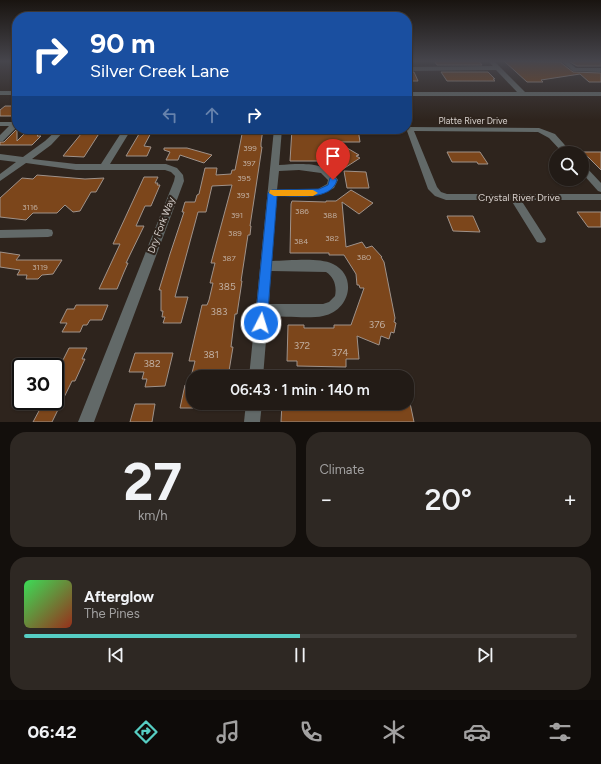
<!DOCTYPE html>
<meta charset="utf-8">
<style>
body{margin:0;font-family:Figtree,sans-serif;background:#2e2823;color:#f1f3f6;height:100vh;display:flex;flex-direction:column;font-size:15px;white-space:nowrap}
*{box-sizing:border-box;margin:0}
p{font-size:13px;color:#a2a1a1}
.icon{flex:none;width:22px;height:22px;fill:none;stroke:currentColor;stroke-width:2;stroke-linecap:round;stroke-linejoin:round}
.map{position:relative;height:422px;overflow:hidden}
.details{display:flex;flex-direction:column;gap:10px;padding:10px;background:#130f0c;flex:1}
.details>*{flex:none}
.guide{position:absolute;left:12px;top:12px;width:400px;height:122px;border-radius:16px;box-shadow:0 1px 3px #0004,0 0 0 1px #3f3935;background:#1a4fa0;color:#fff;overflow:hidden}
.controls{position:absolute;left:549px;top:146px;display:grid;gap:8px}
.controls a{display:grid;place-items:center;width:40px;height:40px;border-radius:50%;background:#221b16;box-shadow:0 1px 3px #0004,0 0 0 1px #3f3935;font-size:20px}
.speed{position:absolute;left:12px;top:358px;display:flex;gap:8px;font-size:20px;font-weight:700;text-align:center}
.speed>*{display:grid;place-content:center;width:52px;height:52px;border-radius:50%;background:#221b16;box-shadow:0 1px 3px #0004,0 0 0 1px #3f3935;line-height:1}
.speed .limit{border:2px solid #111;border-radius:6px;background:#fff;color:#111}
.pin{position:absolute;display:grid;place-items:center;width:34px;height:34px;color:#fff;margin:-41px -17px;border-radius:50% 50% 50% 0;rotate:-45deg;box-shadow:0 0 4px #0007}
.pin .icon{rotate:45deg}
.me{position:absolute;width:44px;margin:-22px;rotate:5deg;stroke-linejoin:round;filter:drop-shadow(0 0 3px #0008)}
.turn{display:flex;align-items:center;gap:14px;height:84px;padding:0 12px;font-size:18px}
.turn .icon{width:52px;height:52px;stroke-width:2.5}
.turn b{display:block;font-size:28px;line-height:34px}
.lanes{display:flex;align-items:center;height:38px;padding:0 12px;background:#0003;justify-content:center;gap:20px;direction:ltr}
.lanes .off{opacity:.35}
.big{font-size:30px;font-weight:600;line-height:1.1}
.details .widget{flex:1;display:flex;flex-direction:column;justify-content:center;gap:6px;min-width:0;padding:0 14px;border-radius:16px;background:#2e2823}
.details .dial{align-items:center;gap:0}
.dial b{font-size:52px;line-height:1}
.song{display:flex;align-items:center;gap:12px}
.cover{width:48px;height:48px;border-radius:6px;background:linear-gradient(135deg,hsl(130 70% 55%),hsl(10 70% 35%))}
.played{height:4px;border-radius:2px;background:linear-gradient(90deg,#56cec3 50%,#3f3935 50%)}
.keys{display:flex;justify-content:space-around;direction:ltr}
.heat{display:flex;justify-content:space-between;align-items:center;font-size:22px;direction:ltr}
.details .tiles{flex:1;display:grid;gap:10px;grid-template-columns:1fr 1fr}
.widget:last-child{grid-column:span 2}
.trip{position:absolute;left:186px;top:370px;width:228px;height:40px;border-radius:16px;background:#221b16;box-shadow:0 1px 3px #0004,0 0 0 1px #3f3935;font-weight:600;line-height:40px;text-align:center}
.menu{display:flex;height:64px;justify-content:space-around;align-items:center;background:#0e0b09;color:#a2a1a1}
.menu .icon{width:28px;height:28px}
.menu .on{color:#56cec3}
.menu b{font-size:18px;color:#f1f3f6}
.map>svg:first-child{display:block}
.building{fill:#7c461b;stroke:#9f928a}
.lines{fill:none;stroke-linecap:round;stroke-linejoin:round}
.minor{fill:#626968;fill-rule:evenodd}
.route{fill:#1a73e8;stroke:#114b97}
.slow{fill:#f59e0b}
.labels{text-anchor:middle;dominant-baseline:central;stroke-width:4;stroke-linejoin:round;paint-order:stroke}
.number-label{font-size:8px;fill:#c0aea0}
.far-street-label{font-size:9px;fill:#d7d0cc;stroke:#2e241d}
.street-label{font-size:10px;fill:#d7d0cc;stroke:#2e241d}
.near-number-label{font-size:10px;fill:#c0aea0}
</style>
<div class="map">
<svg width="601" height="422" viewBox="0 0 601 422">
<rect width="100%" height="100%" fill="#2e241d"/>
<g class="building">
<path d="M434 61H479L482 65H437Z"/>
<path d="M504 61 560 62 573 72 601 73V82H589L580 74 541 80 543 82H527Z"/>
<path d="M578 61H601V66H577L570 62Z"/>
<path d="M407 72H414L418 81H407Z"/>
<path d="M441 72H488L495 79H493L495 81H447Z"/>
<path d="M5 106H17V116H0V110Z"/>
<path d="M17 129V141L29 129H44L37 136H41L32 145H0V142H4Z"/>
<path d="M88 129H99L97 133 100 132 84 157 63 156 81 134H84Z"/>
<path d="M142 129H153L144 146 151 147 147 156H126Z"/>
<path d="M243 129H263L261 143V147H262L250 226H251L250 235H248L241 281H242L237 314H235L231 347H233L228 377H191L195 361H189L202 305H207L209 300 213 283H210L215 263H211L232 185 212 186 206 212H198L175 297H188L181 323H163L165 317H162L163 311H161V290H159L170 254 184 212H182L185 202H195L197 195 199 194 205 168H217L216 175 231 174 232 170H235Z"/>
<path d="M292 129H358L360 142H337L359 155 356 156 360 158 343 169 331 161H290Z"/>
<path d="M164 148H187L212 155 204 163 180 155 178 160H166L170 152 164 150Z"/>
<path d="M447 152H480L488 164H478L477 162H452Z"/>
<path d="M583 152H601V170Z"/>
<path d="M344 171 366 172 369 188H347Z"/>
<path d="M37 175 85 179 104 178 96 192H91L80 211 73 212 65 205 57 213H33L26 220 0 217V198L22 178 33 179Z"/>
<path d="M144 177H158L155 183H158L157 185H160L151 206H145L136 226H144L126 263H128L124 272 117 289H99L120 244H113Z"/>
<path d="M351 190 373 203 359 214 342 202 346 247 362 242 366 248 372 246 382 257H381L384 262 395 318 394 322 396 323 394 333 391 332 389 339 381 336 379 345 357 336 359 359H346V367L297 366V361H287L288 325H304V328H334V325H351L364 288H360L359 285H357L356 274 344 255H329V253H290L291 204 292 201 326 202V201H336Z"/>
<path d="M577 212H601V227H588Z"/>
<path d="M447 216H473L480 232 453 231Z"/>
<path d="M0 252 20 255 16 260H62L53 274 42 275 38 279H26L27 275H17L20 270 0 267Z"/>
<path d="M76 305H108L102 320H90L87 325H83L80 332H62L67 323H60L67 309H74Z"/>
<path d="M69 348H87L82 359H85L75 381H72L52 422H33L40 409H55V372H57Z"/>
<path d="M135 353H173L165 386 145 387 147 379H142L144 372H129Z"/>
<path d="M185 385H193V408H180Z"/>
<path d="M282 403H410L414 422H281Z"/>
<path d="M135 404H155L152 422H130Z"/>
</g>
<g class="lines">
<g class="minor">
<path d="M488 61H494L525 92H601V96H407V92H517L496 70 407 71V67L493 66Z"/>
<path d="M561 61H567L576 68H601V72L573 71Z"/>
<rect x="0" y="91" width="17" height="4"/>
<path d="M0 122H17V127L3 141H0V135L9 126H0Z"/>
<path d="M407 127 539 128 555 134 572 153H563L549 138 538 132 414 131 437 187 441 192 447 194H601V200H521L546 239 545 242 541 243 537 242 511 200H446L435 196 428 189 407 131H399L395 129H407Z"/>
<path d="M58 129H66L51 145 32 159 76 164H101L121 133 120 129H128L129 133 110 164H166L177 168 183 175 184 181 94 422H78L174 181 175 176 171 172 165 170H76L26 163 0 181V174L16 162 0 160V154L23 157 45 141Z"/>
<path d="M274 129H282L279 165C300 164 325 160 338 180L334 188 320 195 277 196 272 261C289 261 318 257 333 264 358 276 350 311 323 316 310 319 283 316 268 316L263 377H249ZM299 170 321 173 328 180 327 184 318 189 277 190 279 171ZM271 271 326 272C334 277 337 286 335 296L329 302 323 304H269Z"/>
<path d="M582 165 585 166 601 183V192L598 191 582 173Z"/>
<path d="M48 229 52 230 53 233 52 236 48 237 0 238V230Z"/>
<path d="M246 403H262L260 422H244Z"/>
</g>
</g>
<linearGradient id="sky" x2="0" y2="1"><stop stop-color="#191410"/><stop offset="0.51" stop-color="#46454c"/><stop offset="1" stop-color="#46454c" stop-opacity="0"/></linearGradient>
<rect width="601" height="120" fill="url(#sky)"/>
<path class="route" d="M333 177 337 180C331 202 295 195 277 196L267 323 265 328 261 329 257 328 255 323 268 193 272 190 319 189 328 185 330 178Z"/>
<path class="slow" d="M270 190H313L318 193 313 196H274L269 193Z"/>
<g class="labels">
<g class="number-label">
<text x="250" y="148">399</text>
<text x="249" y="163">397</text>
<text x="244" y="178">395</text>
<text x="243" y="195">393</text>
<text x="30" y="207">3116</text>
<text x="302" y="211">386</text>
<text x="237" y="215">391</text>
<text x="330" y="215">388</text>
<text x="235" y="233">389</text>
<text x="332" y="238">382</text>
<text x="301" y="241">384</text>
<text x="364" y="257">380</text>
<text x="229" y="258">387</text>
<text x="40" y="267">3119</text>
</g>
<g class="far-street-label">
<text x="473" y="120">Platte River Drive</text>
</g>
<g class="street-label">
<text x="519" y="197">Crystal River Drive</text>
<text transform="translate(161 225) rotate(-69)">Dry Fork Way</text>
</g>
<g class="near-number-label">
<text x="227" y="286">385</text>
<text x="219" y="311">383</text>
<text x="377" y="324">376</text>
<text x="302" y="345">372</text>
<text x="340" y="352">374</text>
<text x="211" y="354">381</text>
<text x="152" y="363">382</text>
</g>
</g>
</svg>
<div class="controls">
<a><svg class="icon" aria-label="search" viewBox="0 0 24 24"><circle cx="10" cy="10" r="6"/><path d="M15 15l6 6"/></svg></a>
</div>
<div class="speed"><div class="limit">30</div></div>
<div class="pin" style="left:333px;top:180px;background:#d93025"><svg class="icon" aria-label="arrive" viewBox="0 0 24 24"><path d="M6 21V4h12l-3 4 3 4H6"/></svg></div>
<svg class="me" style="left:261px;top:323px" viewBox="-20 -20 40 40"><circle r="17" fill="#1a73e8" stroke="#fff" stroke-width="3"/><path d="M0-11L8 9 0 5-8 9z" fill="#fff"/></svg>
<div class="trip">06:43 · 1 min · 140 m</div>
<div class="guide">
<div class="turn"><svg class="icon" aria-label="right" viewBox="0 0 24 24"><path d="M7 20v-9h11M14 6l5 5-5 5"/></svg><div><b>90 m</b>Silver Creek Lane</div></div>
<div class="lanes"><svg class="icon off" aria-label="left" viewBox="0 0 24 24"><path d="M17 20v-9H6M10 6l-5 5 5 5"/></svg><svg class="icon off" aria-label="ahead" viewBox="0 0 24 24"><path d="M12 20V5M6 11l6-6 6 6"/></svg><svg class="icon" aria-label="right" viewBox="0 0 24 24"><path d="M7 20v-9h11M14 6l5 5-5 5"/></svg></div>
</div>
</div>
<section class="details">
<div class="tiles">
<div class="widget dial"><b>27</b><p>km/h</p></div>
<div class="widget"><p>Climate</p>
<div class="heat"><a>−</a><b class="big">20°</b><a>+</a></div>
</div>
<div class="widget">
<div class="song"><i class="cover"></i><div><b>Afterglow</b><p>The Pines</p></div></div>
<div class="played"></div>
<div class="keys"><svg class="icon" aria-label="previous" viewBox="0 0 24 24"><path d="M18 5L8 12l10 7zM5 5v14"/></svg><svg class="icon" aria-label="pause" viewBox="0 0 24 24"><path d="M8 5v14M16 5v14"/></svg><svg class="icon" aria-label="next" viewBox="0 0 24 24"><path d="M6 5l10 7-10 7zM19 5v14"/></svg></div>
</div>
</div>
</section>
<nav class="menu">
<b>06:42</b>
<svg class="icon on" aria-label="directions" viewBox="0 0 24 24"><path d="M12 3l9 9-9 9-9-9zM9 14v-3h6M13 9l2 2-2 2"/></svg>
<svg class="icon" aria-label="music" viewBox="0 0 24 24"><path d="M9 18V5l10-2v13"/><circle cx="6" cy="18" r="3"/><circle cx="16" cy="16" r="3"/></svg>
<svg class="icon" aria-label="phone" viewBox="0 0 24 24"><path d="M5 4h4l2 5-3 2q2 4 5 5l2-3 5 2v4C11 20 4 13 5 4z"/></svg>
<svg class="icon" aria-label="climate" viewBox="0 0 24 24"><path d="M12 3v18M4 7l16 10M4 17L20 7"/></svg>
<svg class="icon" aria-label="car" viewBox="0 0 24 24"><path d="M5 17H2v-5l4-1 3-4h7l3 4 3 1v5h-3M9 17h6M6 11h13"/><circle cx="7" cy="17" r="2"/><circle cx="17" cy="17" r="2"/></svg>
<svg class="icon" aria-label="filters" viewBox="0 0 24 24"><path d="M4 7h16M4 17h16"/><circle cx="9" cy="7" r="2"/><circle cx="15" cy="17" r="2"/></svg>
</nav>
